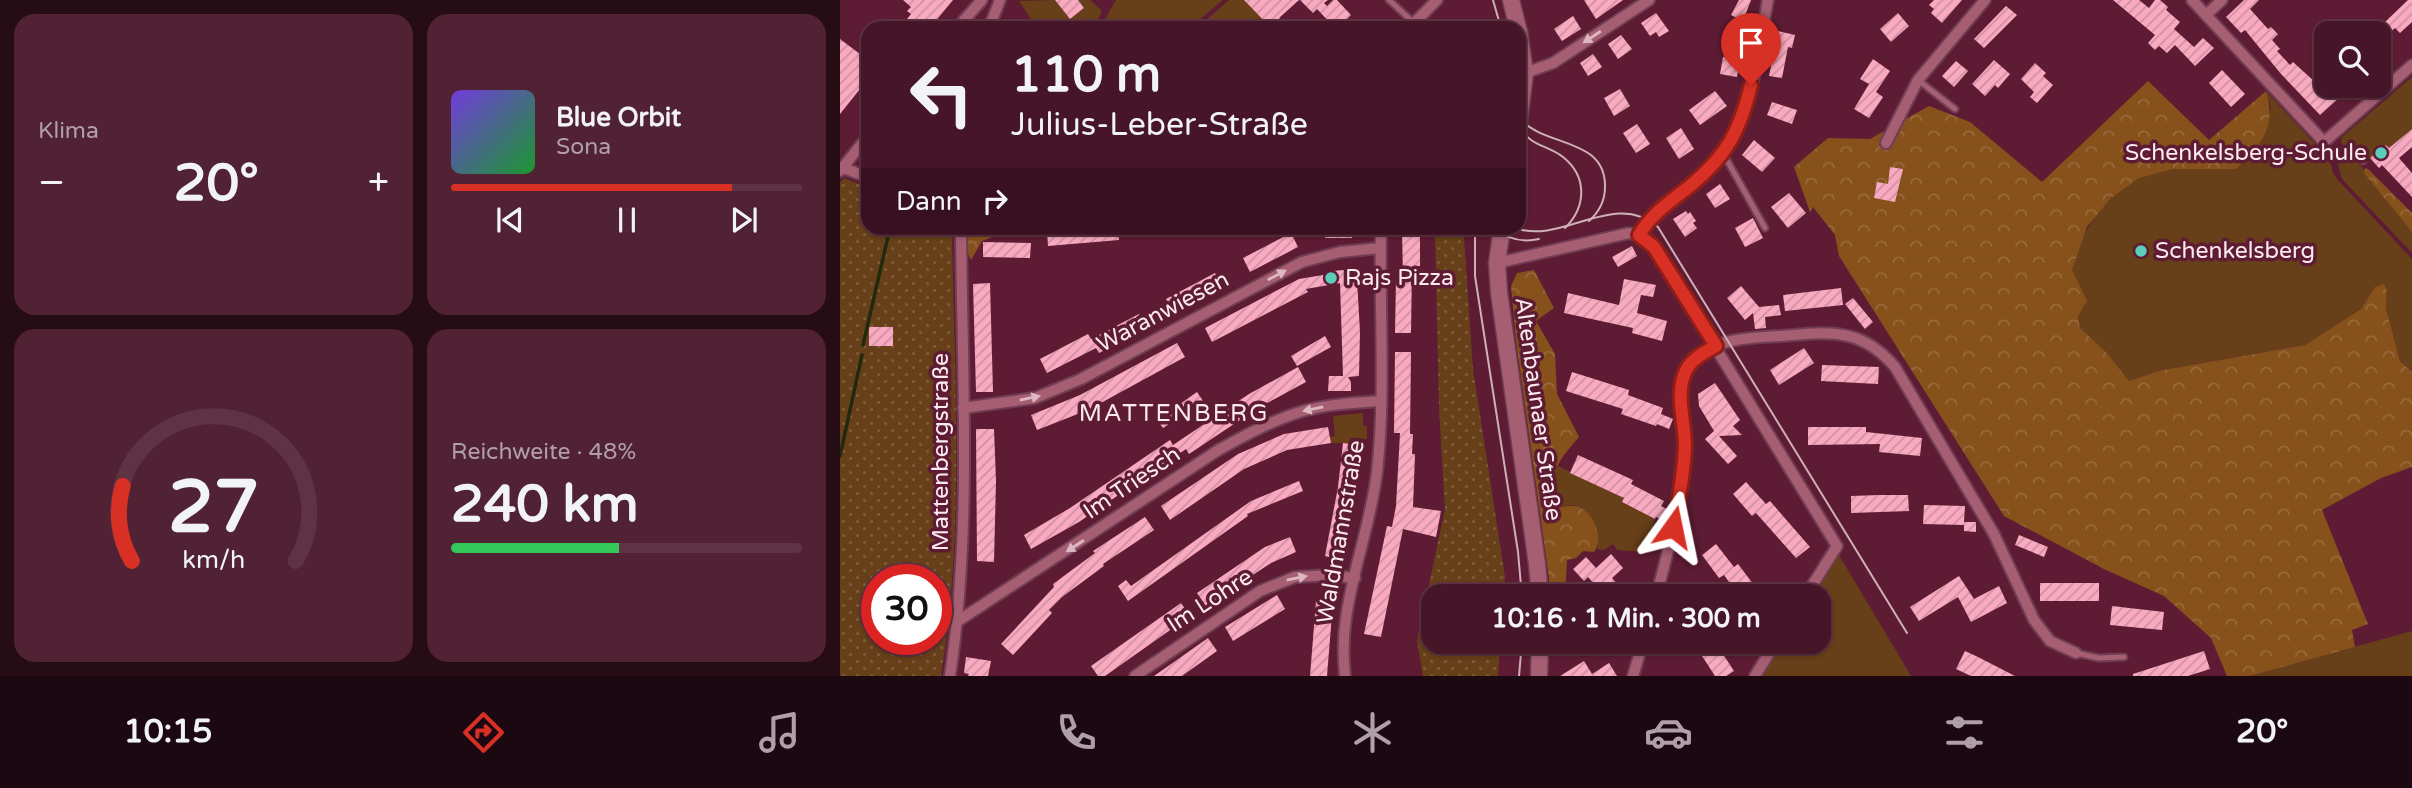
<!DOCTYPE html>
<html lang="de">
<meta charset="utf-8">
<style>
body{margin:0;font-family:"Varela Round",sans-serif;background:#502233;color:#f1f3f6;height:100vh;display:flex;flex-direction:column;font-size:26px;white-space:nowrap}
*{box-sizing:border-box;margin:0}
p{font-size:23px;color:#b09fa7}
.icon{flex:none;width:38px;height:38px;fill:none;stroke:currentColor;stroke-width:2;stroke-linecap:round;stroke-linejoin:round}
.map{position:relative;flex:1;overflow:hidden}
.details{display:flex;flex-direction:column;gap:14px;padding:14px;background:#260c15;width:840px}
.details>*{flex:none}
.banner{position:absolute;left:21px;top:21px;width:665px;height:214px;border-radius:21px;box-shadow:0 2px 5px #0004,0 0 0 2px #5e3444;background:#461527;color:#f1f3f6;overflow:hidden}
.tools{position:absolute;left:1474px;top:21px;display:grid;gap:14px}
.tools a{display:grid;place-items:center;width:77px;height:77px;border-radius:14px;background:#461527;box-shadow:0 2px 5px #0004,0 0 0 2px #5e3444;font-size:35px}
.speed{position:absolute;left:21px;top:564px;display:flex;gap:14px;font-size:35px;font-weight:700;text-align:center}
.speed>*{display:grid;place-content:center;width:91px;height:91px;border-radius:50%;background:#461527;box-shadow:0 2px 5px #0004,0 0 0 2px #5e3444;line-height:1}
.speed .limit{border:10px solid #d22;background:#fff;color:#111}
.pin{position:absolute;display:grid;place-items:center;width:60px;height:60px;color:#fff;margin:-72px -30px;border-radius:50% 50% 50% 0;rotate:-45deg;box-shadow:0 0 7px #0007}
.pin .icon{rotate:45deg}
.me{position:absolute;width:77px;margin:-38px;rotate:12deg;stroke-linejoin:round;filter:drop-shadow(0 0 5px #0008)}
.turn{display:flex;align-items:center;gap:24px;height:147px;padding:0 35px;font-size:32px}
.turn .icon{width:91px;height:91px;stroke-width:2.5}
.turn b{display:block;font-size:49px;line-height:60px}
.then{display:flex;align-items:center;height:66px;padding:0 35px;background:#0003;gap:14px;font-size:26px}
.big{font-size:52px;font-weight:700;line-height:1.1}
.details .tile{flex:1;display:flex;flex-direction:column;justify-content:center;gap:10px;min-width:0;padding:0 24px;border-radius:21px;background:#502233}
.details .dial{align-items:center;gap:0}
.dial svg{height:182px;overflow:visible;fill:none;stroke:#5e3444;stroke-width:7;stroke-linecap:round;text-anchor:middle}
.dial text{fill:#f1f3f6;stroke:none}
.song{display:flex;align-items:center;gap:21px}
.cover{width:84px;height:84px;border-radius:10px;background:linear-gradient(135deg,hsl(260 70% 55%),hsl(130 70% 35%))}
.played{height:7px;border-radius:4px;background:linear-gradient(90deg,#d93025 80%,#5e3444 80%)}
.keys{display:flex;justify-content:space-around;direction:ltr}
.heat{display:flex;justify-content:space-between;align-items:center;font-size:38px;direction:ltr}
.charge{height:10px;border-radius:5px;background:linear-gradient(90deg,#34c759 48%,#5e3444 0)}
.details .tiles{flex:1;display:grid;gap:14px;grid-template-columns:repeat(2,1fr)}
.trip{position:absolute;left:581px;top:584px;width:410px;height:70px;border-radius:21px;background:#461527;box-shadow:0 2px 5px #0004,0 0 0 2px #5e3444;font-weight:700;line-height:70px;text-align:center}
.menu{display:flex;height:112px;justify-content:space-around;align-items:center;background:#1c0810;color:#b09fa7}
.menu .icon{width:49px;height:49px}
.menu .current{color:#d93025}
.menu b{font-size:32px;color:#f1f3f6}
main{display:flex;flex:1;min-height:0}
.map>svg:first-child{display:block}
.green{fill:#673f19}
.forest{fill:url(#forest-crowns)}
.garden{fill:url(#garden-dots);fill-rule:evenodd}
.lines{fill:none;stroke-linecap:round;stroke-linejoin:round}
.stream{stroke:#22290c;stroke-width:3.5}
.building{fill:url(#building-hatch)}
.service-casing{stroke:#703d52;stroke-width:9}
.minor-casing{stroke:#703d52;stroke-width:14}
.secondary-casing{stroke:#703d52;stroke-width:19}
.service{stroke:#a65e73;stroke-width:5}
.minor{stroke:#a65e73;stroke-width:10}
.secondary{stroke:#a65e73;stroke-width:16}
.tram{stroke:#ceb0b9;stroke-width:2}
.oneway{fill:#ddb8c2}
.route-casing{stroke:#8d1f18;stroke-width:18}
.route{stroke:#d93025;stroke-width:12}
.poi-dot{fill:#5bcebc;stroke:#5e1c34;stroke-width:2.5}
.labels{text-anchor:middle;dominant-baseline:central;stroke-width:7;stroke-linejoin:round;paint-order:stroke}
.poi-label{font-size:23px;fill:#fae9ed;stroke:#5e1c34;text-anchor:start}
.street-label{font-size:23px;fill:#fae9ed;stroke:#5e1c34}
.neighbourhood-label{font-size:24px;letter-spacing:2px;fill:#fae9ed;stroke:#5e1c34}
</style>
<main>
<section class="details">
<div class="tiles">
<div class="tile"><p>Klima</p>
<div class="heat"><a>−</a><b class="big">20°</b><a>+</a></div>
</div>
<div class="tile">
<div class="song"><i class="cover"></i><div><b>Blue Orbit</b><p>Sona</p></div></div>
<div class="played"></div>
<div class="keys"><svg class="icon" aria-label="previous" viewBox="0 0 24 24"><path d="M18 5L8 12l10 7zM5 5v14"/></svg><svg class="icon" aria-label="pause" viewBox="0 0 24 24"><path d="M8 5v14M16 5v14"/></svg><svg class="icon" aria-label="next" viewBox="0 0 24 24"><path d="M6 5l10 7-10 7zM19 5v14"/></svg></div>
</div>
<div class="tile dial"><svg viewBox="0 0 100 80">
<path d="M14 69A42 42 0 1 1 86 69"/>
<path d="M14 69A42 42 0 0 1 10 36" stroke="#d93025"/>
<text x="50" y="56" font-size="32" font-weight="700">27</text>
<text x="50" y="72" font-size="11">km/h</text>
</svg></div>
<div class="tile"><p>Reichweite · 48%</p><b class="big">240 km</b><div class="charge"></div></div>
</div>
</section>
<div class="map">
<svg width="1572" height="676" viewBox="0 0 1572 676">
<defs>
<pattern id="forest-crowns" width="20" height="18" patternUnits="userSpaceOnUse" patternTransform="scale(1.75)"><rect width="20" height="18" fill="#86511b"/><path d="M2 6a3 3 0 1 1 6 0M12 15a3 3 0 1 1 6 0" fill="none" stroke="#986a3c"/></pattern>
<pattern id="garden-dots" width="8" height="8" patternUnits="userSpaceOnUse" patternTransform="scale(1.75)"><rect width="8" height="8" fill="#673f19"/><path d="M2 2h.1M6 6h.1" fill="none" stroke="#7e5b3b" stroke-width="1.8" stroke-linecap="round"/></pattern>
<pattern id="building-hatch" width="6" height="6" patternUnits="userSpaceOnUse" patternTransform="scale(1.75)"><rect width="6" height="6" fill="#faaac0"/><path d="M-1 1l2-2M0 6l6-6M5 7l2-2" fill="none" stroke="#ce91a2"/></pattern>
</defs>
<rect width="100%" height="100%" fill="#5e1c34"/>
<g class="green">
<path d="M215 0 230 19 244 8 238 0H250L262 11 254 28H197L179 1Z"/>
<path d="M276 0H383L349 28H260Z"/>
<path d="M389 0H412L408 4 431 28H368L365 21Z"/>
<path d="M1572 77V129L1549 148 1546 145 1530 158 1520 146 1506 149 1501 142 1502 137Z"/>
<path d="M1426 91 1490 160 1493 173 1498 180 1572 259V372L1560 361 1546 308 1547 291 1535 287 1521 309 1465 345 1323 370 1289 382 1266 352 1240 329C1238 313 1230 284 1232 270 1235 238 1270 190 1300 177 1329 165 1365 167 1396 169L1431 109Z"/>
<path d="M1514 158 1570 221 1572 220V253L1502 179 1497 161Z"/>
<path d="M523 413V426H527V439L510 438 509 443H491L490 437 495 436 493 416Z"/>
<path d="M716 465 784 498 783 503 815 519 806 552 777 550 773 544 764 550 757 549C760 534 752 508 733 505 729 505 725 506 721 507L714 488Z"/>
<path d="M999 555 1071 676H920L941 642H978V597H970L996 556Z"/>
<path d="M1572 631V676H1410Z"/>
</g>
<g class="forest">
<path d="M1308 81 1369 140 1426 91C1437 128 1421 144 1396 169H1333L1299 178 1271 198 1247 227 1232 270 1247 301 1238 316 1240 328 1266 352 1289 381 1323 370 1465 345 1521 309 1535 287 1544 284 1547 291 1546 308 1560 361 1572 372V467L1541 478 1482 510 1528 624 1512 630 1515 647 1410 676H1387L1371 638 1324 596 1264 569 1164 516 999 256 995 235 973 207 970 212 954 167 988 138 1030 139 1089 106 1130 122 1202 182Z"/>
<path d="M1525 168 1528 169 1572 213V232L1524 173Z"/>
<path d="M127 228H151L154 233 152 237 142 241 131 260 127 252Z"/>
<path d="M694 270 714 308 696 321 715 354 717 394 739 437C717 463 707 472 721 507 729 506 737 504 744 510 756 519 763 540 754 552L743 551 736 558 727 560 725 597H709V578L676 340 671 286 677 273Z"/>
</g>
<g class="garden">
<path d="M4 178 28 188V228H112C114 377 125 528 101 676H0V183ZM37 579H96V639H37Z"/>
<path d="M595 228H625L624 238 633 369 665 577 663 597H593V642H660L658 676H583L577 641 605 509 599 408Z"/>
</g>
<g class="lines">
<g class="stream">
<path d="M23 345 50 228"/>
<path d="M0 456 22 355"/>
</g>
</g>
<g class="building">
<path d="M63 0H113L90 28H60L71 14 67 11 71 7Z"/>
<path d="M215 0H238L244 8 230 19Z"/>
<path d="M404 0H459L439 18 449 28H431Z"/>
<path d="M460 0H488L484 3 487 6 493 0H497L511 15 498 28H495L477 9 473 13Z"/>
<path d="M744 0H783L756 19Z"/>
<path d="M899 0H911L903 21 891 15Z"/>
<path d="M1094 0H1122L1102 23 1091 13 1094 9 1089 5Z"/>
<path d="M1273 0H1299L1309 8 1315 0H1320L1328 7 1326 10 1340 22 1334 29 1354 47 1363 38 1374 48 1355 66 1335 45 1327 53 1319 46 1315 50 1308 43 1315 35Z"/>
<path d="M1404 0H1419L1410 9 1428 29 1431 27 1438 34 1432 40 1440 49 1437 51 1450 65 1453 62 1475 82 1486 72V86L1499 98 1480 115 1441 74 1405 30 1401 33 1386 17Z"/>
<path d="M1568 0H1572V22L1560 33 1555 28 1538 43V33H1527L1541 20 1544 23Z"/>
<path d="M1166 6 1177 15 1144 48 1134 39Z"/>
<path d="M816 13 829 31 819 37 816 32 810 36 801 23Z"/>
<path d="M1058 13 1069 26 1051 42 1040 29Z"/>
<path d="M733 16 741 29 722 41 714 29Z"/>
<path d="M938 31 955 35 952 48 948 47 942 78 929 76Z"/>
<path d="M781 35 792 49 778 59 768 44Z"/>
<path d="M0 39 28 60V79L0 114Z"/>
<path d="M753 54 762 67 748 76 740 63Z"/>
<path d="M883 57 900 60 897 77 880 74Z"/>
<path d="M1033 59 1050 71 1036 92 1043 97 1029 118 1014 109 1029 84 1020 79Z"/>
<path d="M1154 60 1170 74 1158 88 1155 85 1145 96 1132 84Z"/>
<path d="M1116 61 1128 71 1114 87 1102 76Z"/>
<path d="M1195 63 1206 73 1203 76 1213 85 1197 103 1190 97 1194 92 1181 79Z"/>
<path d="M1382 70 1405 94 1391 107 1369 83Z"/>
<path d="M780 89 790 106 774 116 764 98Z"/>
<path d="M875 91 887 106 860 125 849 110Z"/>
<path d="M932 102 957 110 952 124 927 115Z"/>
<path d="M797 124 810 144 796 153 783 133Z"/>
<path d="M841 128 854 149 839 159 826 138Z"/>
<path d="M1572 129V147L1559 158 1572 173V197L1542 165 1539 168 1530 158 1546 145 1549 148Z"/>
<path d="M914 140 935 158 922 172 902 155Z"/>
<path d="M1050 167 1063 169 1055 202 1034 198 1037 182 1048 184Z"/>
<path d="M880 184 890 199 875 208 866 194Z"/>
<path d="M949 193 966 213 948 228 931 207Z"/>
<path d="M846 211 848 214 850 212 856 221 853 223 857 228 845 237 833 219Z"/>
<path d="M913 218 923 238 905 247 895 228Z"/>
<path d="M253 228H278L279 240 208 246 207 231Z"/>
<path d="M485 228H511L512 238H485Z"/>
<path d="M562 228H579L580 235V266H572L571 333H555L556 279H563Z"/>
<path d="M451 233 458 247 410 272 403 258Z"/>
<path d="M143 242 191 243 190 258 143 257Z"/>
<path d="M792 246 797 256 778 267 772 257Z"/>
<path d="M505 270 506 280 517 279 520 332 519 376 508 377 511 382V391H488L489 376H503L500 283 466 289 468 292 372 342 365 328 459 279 489 274 490 271Z"/>
<path d="M375 273 382 287 333 313 326 299Z"/>
<path d="M784 279 816 285 813 297 801 295 797 313 827 321 822 341 792 333 793 328 724 313 728 293 779 305Z"/>
<path d="M150 283 153 392H136L133 284Z"/>
<path d="M901 286 919 307 939 305 941 315 925 317 926 328 915 329 913 313 905 320 887 298Z"/>
<path d="M1001 288 1003 305 945 311 943 295Z"/>
<path d="M1013 298 1033 322 1025 329 1005 304Z"/>
<path d="M299 314 307 328 259 353 256 348 207 373 200 359 248 334 251 339Z"/>
<rect x="29" y="327" width="24" height="19"/>
<path d="M485 336 491 347 457 366 451 356Z"/>
<path d="M337 343 345 357 248 410 197 430 191 415 240 395Z"/>
<path d="M964 348 974 363 939 385 930 370Z"/>
<path d="M555 352H571L570 434H573L572 454H575L573 507 601 511 596 537 563 529 541 637 524 634 547 526 552 527 556 506 560 433H554Z"/>
<path d="M982 365 1039 367 1038 384 981 381Z"/>
<path d="M458 367 466 382 418 408 349 454 346 449 239 522 191 549 184 535 230 508 330 440 333 445 409 394Z"/>
<path d="M732 372 789 390 788 395 823 408 821 414 833 419 829 429 817 424 816 426 781 414 783 409 726 391Z"/>
<path d="M875 383 900 420 893 426 902 435 879 436 897 456 888 464 865 439 874 431 859 406 858 394Z"/>
<path d="M357 392 363 401 323 428 317 420Z"/>
<path d="M488 427 491 443 447 450 404 469 330 520 321 506 398 454 444 434Z"/>
<path d="M968 427H1026V432L1082 438 1080 456 1039 452 1040 444 968 445Z"/>
<path d="M136 429H154L156 481 154 562 137 561Z"/>
<path d="M503 443 519 445 515 487 501 560 485 556 498 487Z"/>
<path d="M738 455 793 480 791 484 824 501 821 506 829 510 823 520 816 517 815 519 782 502 784 498 730 473Z"/>
<path d="M459 481 463 491 407 514 408 516 288 601 278 586 286 580 291 586 411 501Z"/>
<path d="M906 482 926 504 930 501 970 547 956 558 916 513 912 516 893 494Z"/>
<path d="M1039 495H1068L1069 511 1011 513V496Z"/>
<path d="M1084 505 1125 506 1124 522H1136V532L1124 531V525L1083 524Z"/>
<path d="M305 517 314 530 263 564 264 566 222 597 209 610 212 613 173 655 161 644 214 587 213 584 255 553 253 551Z"/>
<path d="M1179 535 1208 547 1204 557 1175 545Z"/>
<path d="M450 537 456 552 431 563 366 606 357 593 425 547Z"/>
<path d="M876 544 894 567 898 564 923 597H900L884 575 879 578 862 555Z"/>
<path d="M771 554 783 568 772 578 777 584 764 595 748 577 744 581 733 569 746 557 756 568Z"/>
<path d="M1119 576 1134 599 1159 586 1167 603 1131 622 1118 597 1079 621 1070 607Z"/>
<rect x="1200" y="583" width="59" height="18"/>
<path d="M437 595 445 609 393 641 385 627Z"/>
<path d="M476 601 493 602 487 676H470Z"/>
<path d="M341 603 350 616 265 676H258L251 666Z"/>
<path d="M1272 606 1324 612 1322 630 1270 625Z"/>
<path d="M368 638 377 651 342 676H314Z"/>
<path d="M853 642H875L894 671 886 676H875Z"/>
<path d="M1125 651 1138 657 1175 676H1131L1116 669Z"/>
<path d="M1364 651 1370 669 1348 676H1293V674Z"/>
<path d="M126 657 151 661 148 676H128L129 674 124 673Z"/>
<path d="M744 661 752 674 769 663 777 676H720Z"/>
</g>
<g class="lines">
<defs>
<g id="service">
<path d="M549 0 574 23"/>
<path d="M1078 80 1115 109"/>
<path d="M1484 142 1494 155 1516 152 1523 161"/>
<path d="M883 153 925 228"/>
<path d="M1236 653 1259 658 1284 657"/>
</g>
<g id="minor">
<path d="M1352 0 1484 142 1572 65"/>
<path d="M1366 15 1382 0"/>
<path d="M117 28 142 0"/>
<path d="M149 28 160 0"/>
<path d="M569 28 597 0"/>
<path d="M685 73 713 63 809 0"/>
<path d="M1046 143 1078 80 1145 0"/>
<path d="M0 167 28 177"/>
<path d="M0 171 28 136"/>
<path d="M799 235C817 205 849 190 873 166 914 124 917 55 928 0"/>
<path d="M657 263 789 233 799 235 814 247 997 546 965 597"/>
<path d="M123 408 195 398 241 379 462 262 500 252 540 248"/>
<path d="M816 597C829 547 844 496 845 444 845 415 833 381 856 358 879 335 925 338 954 335 997 330 1026 333 1055 367L1154 534 1194 620 1210 641 1236 653"/>
<path d="M118 621 380 449C406 435 431 421 460 412 486 404 514 403 541 401"/>
<path d="M110 676C132 528 122 376 121 228"/>
<path d="M295 676 420 591 455 577 491 575 515 578"/>
<path d="M505 676C503 657 503 637 506 618 513 568 531 522 537 472 546 391 539 309 541 228"/>
<path d="M793 676 803 642"/>
<path d="M915 676 936 642"/>
</g>
<g id="secondary">
<path d="M671 0 678 28"/>
<path d="M679 31 685 73 679 121"/>
<path d="M662 228 657 263 659 292 697 564 700 597"/>
<path d="M699 676 700 642"/>
</g>
</defs>
<use href="#service" class="service-casing"/>
<use href="#minor" class="minor-casing"/>
<use href="#secondary" class="secondary-casing"/>
<use href="#service" class="service"/>
<use href="#minor" class="minor"/>
<use href="#secondary" class="secondary"/>
<g class="tram">
<path d="M653 0 661 28"/>
<path d="M679 117C702 148 766 136 765 187 765 201 759 212 749 221"/>
<path d="M679 127C693 148 706 144 723 157 748 177 746 207 725 228"/>
<path d="M635 228V276L678 552 682 597"/>
<path d="M653 228C667 239 681 243 699 239"/>
<path d="M675 228C723 245 774 189 818 227L1067 633"/>
<path d="M679 676 682 642"/>
</g>
</g>
<defs><path id="oneway-solid" d="M-6-.8H1V-3.2L6.5 0L1 3.2V.8H-6Z" transform="scale(1.75)"/></defs>
<g class="oneway">
<use href="#oneway-solid" transform="translate(752 37) rotate(147)"/>
<use href="#oneway-solid" transform="translate(437 275) rotate(-28)"/>
<use href="#oneway-solid" transform="translate(190 398) rotate(-12)"/>
<use href="#oneway-solid" transform="translate(473 409) rotate(168)"/>
<use href="#oneway-solid" transform="translate(235 546) rotate(147)"/>
<use href="#oneway-solid" transform="translate(457 578) rotate(-11)"/>
</g>
<g class="lines">
<defs>
<path id="route" d="M833 527C839 500 844 474 845 446 845 424 836 396 844 375 849 360 863 353 876 346L814 247 799 235C812 213 831 201 850 186 887 156 900 130 911 85"/>
</defs>
<use href="#route" class="route-casing"/>
<use href="#route" class="route"/>
</g>
<g class="poi-dot">
<circle cx="1541" cy="153" r="7"/>
<circle cx="1301" cy="251" r="7"/>
<circle cx="491" cy="278" r="7"/>
</g>
<g class="labels">
<g class="poi-label">
<text x="1527" y="153" text-anchor="end">Schenkelsberg-Schule</text>
<text x="1315" y="251">Schenkelsberg</text>
<text x="505" y="278">Rajs Pizza</text>
</g>
<g class="street-label">
<text transform="translate(323 312) rotate(-28)">Waranwiesen</text>
<text transform="translate(698 409) rotate(82)">Altenbaunaer Straße</text>
<text transform="translate(101 452) rotate(-90)">Mattenbergstraße</text>
<text transform="translate(292 483) rotate(-34)">Im Triesch</text>
<text transform="translate(501 532) rotate(-80)">Waldmannstraße</text>
<text transform="translate(370 601) rotate(-33)">Im Lohre</text>
</g>
<g class="neighbourhood-label">
<text x="334" y="413">MATTENBERG</text>
</g>
</g>
</svg>
<div class="tools">
<a><svg class="icon" aria-label="search" viewBox="0 0 24 24"><circle cx="10" cy="10" r="6"/><path d="M15 15l6 6"/></svg></a>
</div>
<div class="speed"><div class="limit">30</div></div>
<div class="pin" style="left:911px;top:85px;background:#d93025"><svg class="icon" aria-label="arrive" viewBox="0 0 24 24"><path d="M6 21V4h12l-3 4 3 4H6"/></svg></div>
<svg class="me" style="left:833px;top:527px" viewBox="-20 -20 40 40"><path d="M0-17L14 15 0 8-14 15z" fill="#d93025" stroke="#fff" stroke-width="4"/></svg>
<div class="trip">10:16 · 1 Min. · 300 m</div>
<div class="banner">
<div class="turn"><svg class="icon" aria-label="left" viewBox="0 0 24 24"><path d="M17 20v-9H6M10 6l-5 5 5 5"/></svg><div><b>110 m</b>Julius-Leber-Straße</div></div>
<div class="then">Dann<svg class="icon" aria-label="right" viewBox="0 0 24 24"><path d="M7 20v-9h11M14 6l5 5-5 5"/></svg></div>
</div>
</div>
</main>
<nav class="menu">
<b>10:15</b>
<svg class="icon current" aria-label="directions" viewBox="0 0 24 24"><path d="M12 3l9 9-9 9-9-9zM9 14v-3h6M13 9l2 2-2 2"/></svg>
<svg class="icon" aria-label="music" viewBox="0 0 24 24"><path d="M9 18V5l10-2v13"/><circle cx="6" cy="18" r="3"/><circle cx="16" cy="16" r="3"/></svg>
<svg class="icon" aria-label="phone" viewBox="0 0 24 24"><path d="M5 4h4l2 5-3 2q2 4 5 5l2-3 5 2v4C11 20 4 13 5 4z"/></svg>
<svg class="icon" aria-label="climate" viewBox="0 0 24 24"><path d="M12 3v18M4 7l16 10M4 17L20 7"/></svg>
<svg class="icon" aria-label="car" viewBox="0 0 24 24"><path d="M5 17H2v-5l4-1 3-4h7l3 4 3 1v5h-3M9 17h6M6 11h13"/><circle cx="7" cy="17" r="2"/><circle cx="17" cy="17" r="2"/></svg>
<svg class="icon" aria-label="filters" viewBox="0 0 24 24"><path d="M4 7h16M4 17h16"/><circle cx="9" cy="7" r="2"/><circle cx="15" cy="17" r="2"/></svg>
<b>20°</b>
</nav>
